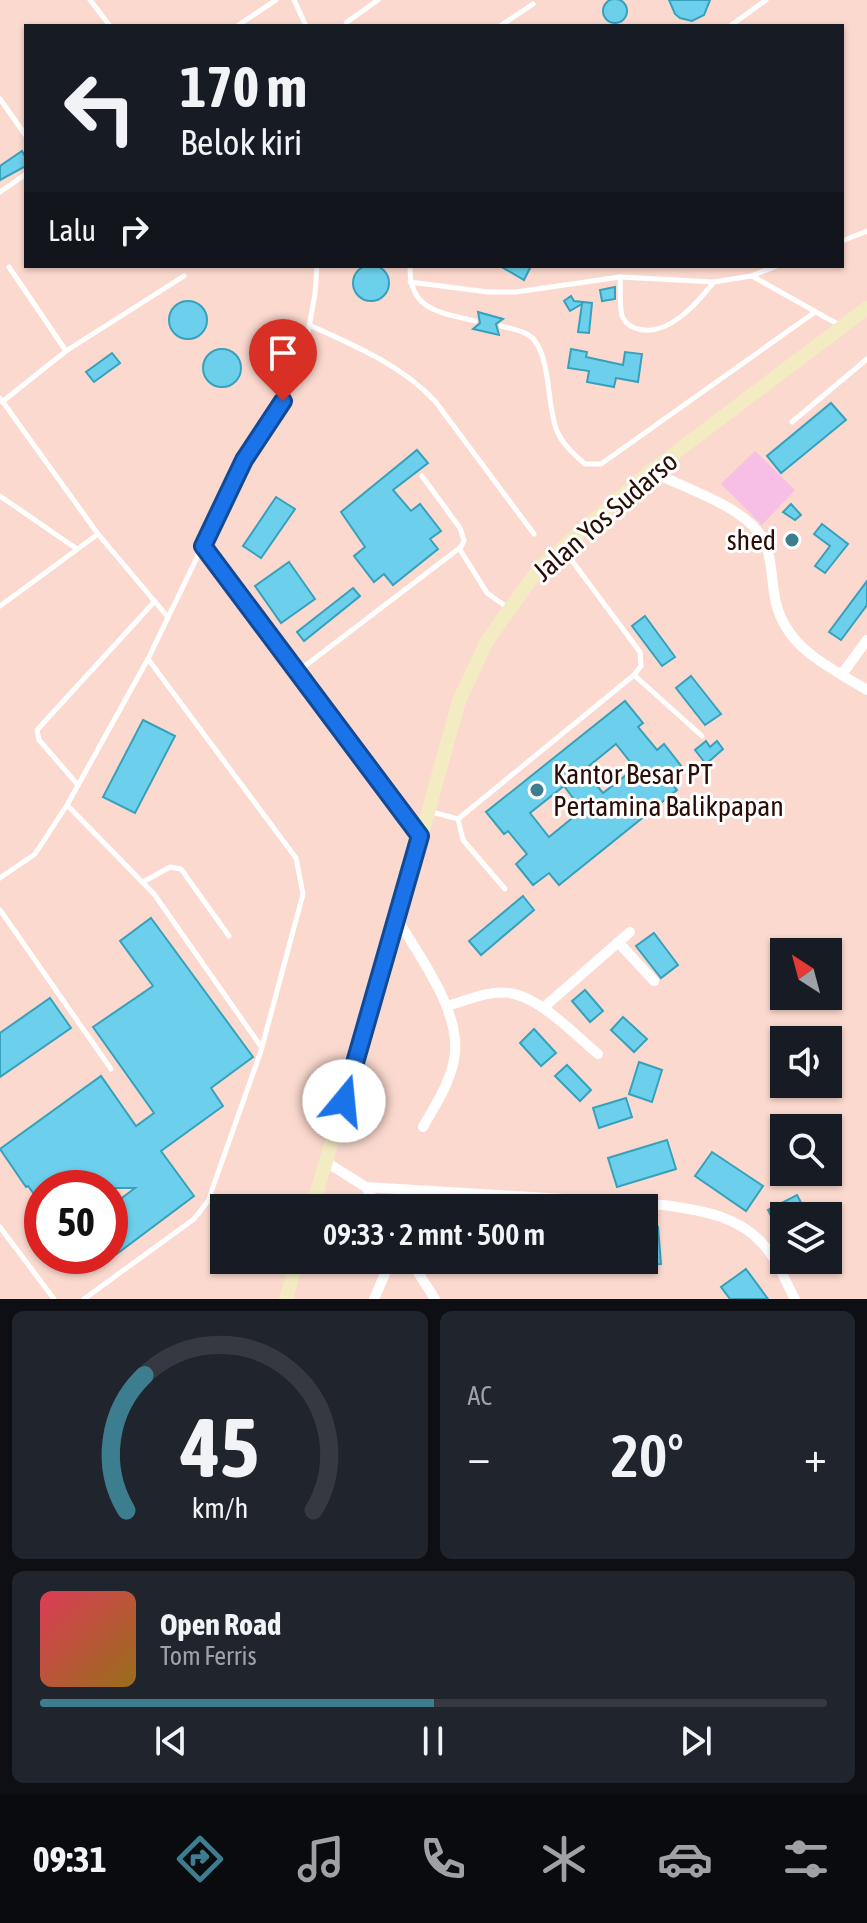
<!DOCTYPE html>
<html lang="id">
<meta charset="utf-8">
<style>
body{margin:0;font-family:"Asap Condensed",sans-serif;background:#20242c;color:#f1f3f6;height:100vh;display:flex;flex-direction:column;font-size:30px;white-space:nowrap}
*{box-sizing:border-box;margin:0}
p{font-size:26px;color:#9ea1a6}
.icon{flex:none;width:44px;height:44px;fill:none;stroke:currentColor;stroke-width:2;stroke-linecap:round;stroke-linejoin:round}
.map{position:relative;height:1299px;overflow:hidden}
.details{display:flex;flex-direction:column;gap:12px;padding:12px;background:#0d0f14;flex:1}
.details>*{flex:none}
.guide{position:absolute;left:24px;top:24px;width:820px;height:244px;border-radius:0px;box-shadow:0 2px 6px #0004;background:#171b24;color:#f1f3f6;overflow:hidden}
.needle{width:52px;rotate:324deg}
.controls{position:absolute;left:770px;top:938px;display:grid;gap:16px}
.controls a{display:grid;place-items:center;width:72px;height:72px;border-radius:0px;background:#171b24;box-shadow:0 2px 6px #0004;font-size:40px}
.speed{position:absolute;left:24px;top:1170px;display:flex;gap:16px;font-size:40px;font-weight:700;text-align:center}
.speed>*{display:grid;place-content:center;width:104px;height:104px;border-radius:50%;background:#171b24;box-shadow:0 2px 6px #0004;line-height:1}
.speed .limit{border:12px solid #d22;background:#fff;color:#111}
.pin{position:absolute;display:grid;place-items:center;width:68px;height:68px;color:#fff;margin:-82px -34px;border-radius:50% 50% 50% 0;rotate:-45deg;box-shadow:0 0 8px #0007}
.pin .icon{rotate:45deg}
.me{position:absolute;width:88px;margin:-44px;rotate:17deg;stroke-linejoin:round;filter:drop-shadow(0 0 6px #0008)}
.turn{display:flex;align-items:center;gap:28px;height:168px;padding:0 24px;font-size:36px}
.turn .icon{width:104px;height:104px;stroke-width:2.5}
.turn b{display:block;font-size:56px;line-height:68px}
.then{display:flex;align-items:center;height:76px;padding:0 24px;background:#0003;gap:16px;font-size:30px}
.big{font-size:60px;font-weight:600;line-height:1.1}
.details .card{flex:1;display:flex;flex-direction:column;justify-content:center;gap:12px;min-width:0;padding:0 28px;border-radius:12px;background:#20242c}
.details .dial{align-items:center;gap:0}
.dial svg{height:208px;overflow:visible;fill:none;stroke:#363941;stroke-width:7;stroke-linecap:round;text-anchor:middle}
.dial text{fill:#f1f3f6;stroke:none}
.song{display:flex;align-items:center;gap:24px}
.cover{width:96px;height:96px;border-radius:12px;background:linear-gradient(135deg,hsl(350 70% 55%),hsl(40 70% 35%))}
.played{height:8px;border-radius:4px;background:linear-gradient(90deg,#3c7e90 50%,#363941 50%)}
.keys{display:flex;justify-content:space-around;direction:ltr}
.heat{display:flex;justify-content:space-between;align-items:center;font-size:44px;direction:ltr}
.details .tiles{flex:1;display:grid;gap:12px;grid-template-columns:1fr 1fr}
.card:last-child{grid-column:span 2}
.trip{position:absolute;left:210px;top:1194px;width:448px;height:80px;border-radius:0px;background:#171b24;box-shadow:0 2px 6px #0004;font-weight:600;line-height:80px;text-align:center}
.menu{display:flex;height:128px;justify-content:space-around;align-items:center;background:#090b0e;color:#9ea1a6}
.menu .icon{width:56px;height:56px}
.menu .active{color:#3c7e90}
.menu b{font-size:36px;color:#f1f3f6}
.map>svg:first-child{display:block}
.green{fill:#f7bee6}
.building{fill:#6cd0ec;stroke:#37a1bb;stroke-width:2;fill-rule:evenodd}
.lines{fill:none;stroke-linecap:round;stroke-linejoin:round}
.lane{stroke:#fff;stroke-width:5}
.street{stroke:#fff;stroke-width:10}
.secondary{stroke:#f3ebc2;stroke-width:14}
.route-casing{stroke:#114b97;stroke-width:20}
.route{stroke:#1a73e8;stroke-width:14}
.poi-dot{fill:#3c7e90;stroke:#fff;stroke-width:3}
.labels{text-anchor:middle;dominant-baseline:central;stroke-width:6;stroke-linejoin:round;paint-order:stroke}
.street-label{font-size:28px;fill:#2a0d05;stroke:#fff}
.poi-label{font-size:28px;fill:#2a0d05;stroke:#fff;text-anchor:end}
</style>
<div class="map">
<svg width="867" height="1299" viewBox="0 0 867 1299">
<rect width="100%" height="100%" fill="#fbd9cf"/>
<path class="green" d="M755 451 795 490 762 525 721 484Z"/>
<g class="building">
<circle cx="615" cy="11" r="12"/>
<path d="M669 0H710L704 15 692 21 680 18 675 14Z"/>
<path d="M22 151 26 158V166L0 180V166Z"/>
<circle cx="371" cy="283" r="18"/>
<path d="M500 266H531L524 280Z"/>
<path d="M615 287V299L602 301 600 290Z"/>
<path d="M571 296 574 301 592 303 589 333 578 332 582 304 570 311 564 301Z"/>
<circle cx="188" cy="320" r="19"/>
<path d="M478 312 503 319 496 324 499 335 473 329 480 323Z"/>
<path d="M571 349 587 352 586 357 623 365 625 352 642 354 638 382 616 378 614 387 587 382 589 371 568 368Z"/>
<circle cx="222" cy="368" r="19"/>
<path d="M112 353 120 363 94 382 86 372Z"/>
<path d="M831 403 846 420 781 473 767 456Z"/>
<path d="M417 450 428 463 393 490 411 511 420 504 441 531 430 539 438 549 393 585 384 574 374 582 354 556 365 547 341 512Z"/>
<path d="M276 497 295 509 261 558 243 546Z"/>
<path d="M791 504 801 515 795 520 783 512Z"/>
<path d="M822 524 848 544 825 573 815 566 830 546 814 534Z"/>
<path d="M289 562 315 599 281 623 255 586Z"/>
<path d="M867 581V605L841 640 829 632Z"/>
<path d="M353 588 360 596 304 641 297 632Z"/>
<path d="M645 616 675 657 662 666 632 626Z"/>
<path d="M691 676 721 714 705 725 676 688Z"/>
<path d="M625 701 643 723 638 727 657 750 664 744 682 767 667 778 677 790 559 885 549 873 533 885 516 864 527 854 508 831 504 834 486 812ZM616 744 635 768 603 793 584 770ZM564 786 582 810 549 837 530 813Z"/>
<path d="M143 720 175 736 135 813 103 797Z"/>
<path d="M706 741 710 747 717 741 723 749 706 764 695 750Z"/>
<path d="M523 896 534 910 481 955 469 941Z"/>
<path d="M151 918 253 1057 211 1088 223 1106 161 1151 194 1196 110 1259V1207L135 1188H42V1205L28 1186 26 1187 0 1149 101 1076 136 1126 154 1113 93 1027 153 986 120 941Z"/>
<path d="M654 933 678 965 661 978 636 946Z"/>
<path d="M585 990 603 1011 590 1022 572 1001Z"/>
<path d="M50 998 71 1028 0 1077V1033Z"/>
<path d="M623 1017 647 1039 634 1052 611 1030Z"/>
<path d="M534 1029 556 1053 541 1066 520 1043Z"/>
<path d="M639 1062 662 1070 652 1102 629 1094Z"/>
<path d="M567 1065 591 1090 580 1101 555 1076Z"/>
<path d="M626 1098 632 1117 599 1128 593 1108Z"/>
<path d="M667 1140 676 1169 617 1187 608 1158Z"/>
<path d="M712 1152 763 1186 746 1211 695 1176Z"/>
<path d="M797 1195 808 1216H784V1241L768 1210Z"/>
<path d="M658 1227 661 1264 644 1265V1229Z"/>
<path d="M592 1260H633V1266L592 1270Z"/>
<path d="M746 1269 768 1299H730L721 1287Z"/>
</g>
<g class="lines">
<g class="lane">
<path d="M90 0 110 26"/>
<path d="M294 0 306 26"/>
<path d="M237 26 276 0"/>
<path d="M345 26 347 22 378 0"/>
<path d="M500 26 533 4"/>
<path d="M730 26 766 0"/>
<path d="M0 99 26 136"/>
<path d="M0 192 26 174"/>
<path d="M842 241 867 231"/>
<path d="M410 266C409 311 440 312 475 321"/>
<path d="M9 267 66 351"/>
<path d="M752 276 841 326"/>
<path d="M620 277C621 289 619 304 622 316 625 323 629 326 635 328 666 340 697 303 714 282"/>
<path d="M410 282 488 292H516L620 277 714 282 751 276 777 266"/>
<path d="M309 325C354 345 401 365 435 401L534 534"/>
<path d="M501 326C512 329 528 331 535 341 551 363 547 407 557 431 562 444 575 455 585 464H601L815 312"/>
<path d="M0 398 98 534 167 616"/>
<path d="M2 402 66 351 184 276"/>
<path d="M792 422 867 359"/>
<path d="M0 496 77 549"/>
<path d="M203 546 419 833"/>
<path d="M459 548 487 593 508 608"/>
<path d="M0 606 98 534"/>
<path d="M148 659 296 858 303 894 262 1047"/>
<path d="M297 672 461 547 464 541 460 528 422 476"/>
<path d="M634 675 702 736"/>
<path d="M78 785 39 740 37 730 155 601"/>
<path d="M67 805 154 894 262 1048 208 1201 194 1219 84 1299"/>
<path d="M432 812 458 819"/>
<path d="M458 819 634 675 641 666 640 652 564 550"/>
<path d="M458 819 463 840 505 889"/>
<path d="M0 878 35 854 67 805 148 659 244 460 296 380 304 355 315 294 317 266"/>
<path d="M143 882 170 867 181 869 229 936"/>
<path d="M0 910 111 1069"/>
<path d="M0 1227 54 1299"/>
</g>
<g class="street">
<path d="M651 471C682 487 730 502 754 527 774 546 770 578 776 603 787 649 830 667 867 690"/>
<path d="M842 674 867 640"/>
<path d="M398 920C419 956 459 1009 455 1052 453 1079 436 1104 423 1127"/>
<path d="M618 942 654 981"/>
<path d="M447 1006C466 1001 488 990 509 993 540 997 575 1035 598 1054"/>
<path d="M543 1008 630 932"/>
<path d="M326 1162 366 1187 378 1208"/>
<path d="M366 1187 663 1205C701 1210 742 1216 767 1249 779 1263 786 1283 795 1299"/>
<path d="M410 1260 435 1299"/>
<path d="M374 1299 391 1260"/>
</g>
<g class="secondary">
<path d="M312 1208 398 920 459 701 487 641 540 567 651 471 867 308"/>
<path d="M286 1299 297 1260"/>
</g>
</g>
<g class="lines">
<defs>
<path id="route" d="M283 401 244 460 203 546 420 836 344 1101"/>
</defs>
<use href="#route" class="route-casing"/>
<use href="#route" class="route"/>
</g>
<g class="poi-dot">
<circle cx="792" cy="540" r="8"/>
<circle cx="537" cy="790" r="8"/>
</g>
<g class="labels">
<g class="street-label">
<text transform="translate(605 516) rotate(-41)">Jalan Yos Sudarso</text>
</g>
<g class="poi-label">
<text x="776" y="540">shed</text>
<text x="553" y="774" text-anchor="start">Kantor Besar PT<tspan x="553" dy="32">Pertamina Balikpapan</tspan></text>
</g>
</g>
</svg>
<div class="controls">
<a><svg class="needle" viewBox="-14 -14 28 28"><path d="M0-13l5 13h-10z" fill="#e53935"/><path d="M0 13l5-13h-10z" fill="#9ea1a6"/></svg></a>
<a><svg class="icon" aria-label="sound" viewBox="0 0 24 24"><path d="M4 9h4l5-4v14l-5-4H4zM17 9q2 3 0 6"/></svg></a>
<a><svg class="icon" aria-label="search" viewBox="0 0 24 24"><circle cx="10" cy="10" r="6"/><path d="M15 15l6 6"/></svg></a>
<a><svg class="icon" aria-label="layers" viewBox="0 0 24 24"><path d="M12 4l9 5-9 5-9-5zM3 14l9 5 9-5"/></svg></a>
</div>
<div class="speed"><div class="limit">50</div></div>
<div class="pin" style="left:283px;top:401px;background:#d93025"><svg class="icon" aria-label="arrive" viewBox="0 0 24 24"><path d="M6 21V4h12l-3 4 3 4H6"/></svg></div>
<svg class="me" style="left:344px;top:1101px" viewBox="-20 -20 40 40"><circle r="19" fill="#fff"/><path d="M0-13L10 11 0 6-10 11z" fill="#1a73e8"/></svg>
<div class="trip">09:33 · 2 mnt · 500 m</div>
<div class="guide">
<div class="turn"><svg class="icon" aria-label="left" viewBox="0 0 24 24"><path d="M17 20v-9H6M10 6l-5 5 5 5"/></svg><div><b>170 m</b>Belok kiri</div></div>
<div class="then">Lalu<svg class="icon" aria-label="right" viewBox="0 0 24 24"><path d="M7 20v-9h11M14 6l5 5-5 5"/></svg></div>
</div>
</div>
<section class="details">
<div class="tiles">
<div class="card dial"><svg viewBox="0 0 100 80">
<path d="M14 69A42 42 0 1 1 86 69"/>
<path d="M14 69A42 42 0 0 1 21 17" stroke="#3c7e90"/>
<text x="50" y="56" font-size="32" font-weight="700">45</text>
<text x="50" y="72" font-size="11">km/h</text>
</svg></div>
<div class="card"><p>AC</p>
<div class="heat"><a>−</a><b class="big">20°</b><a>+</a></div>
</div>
<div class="card">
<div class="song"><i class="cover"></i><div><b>Open Road</b><p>Tom Ferris</p></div></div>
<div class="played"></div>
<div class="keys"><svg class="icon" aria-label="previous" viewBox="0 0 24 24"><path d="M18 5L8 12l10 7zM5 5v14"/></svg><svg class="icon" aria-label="pause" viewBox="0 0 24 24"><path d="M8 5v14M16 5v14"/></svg><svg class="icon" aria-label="next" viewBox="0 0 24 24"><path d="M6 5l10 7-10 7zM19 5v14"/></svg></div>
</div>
</div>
</section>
<nav class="menu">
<b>09:31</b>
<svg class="icon active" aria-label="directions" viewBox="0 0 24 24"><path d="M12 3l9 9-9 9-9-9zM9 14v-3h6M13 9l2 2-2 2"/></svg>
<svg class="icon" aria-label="music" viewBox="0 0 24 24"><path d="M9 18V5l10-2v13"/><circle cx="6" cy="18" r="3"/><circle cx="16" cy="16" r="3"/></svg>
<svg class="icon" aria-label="phone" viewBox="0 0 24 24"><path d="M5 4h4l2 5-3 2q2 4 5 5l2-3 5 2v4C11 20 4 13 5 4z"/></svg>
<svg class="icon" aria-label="climate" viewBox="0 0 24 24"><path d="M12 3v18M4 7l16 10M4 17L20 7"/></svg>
<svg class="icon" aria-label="car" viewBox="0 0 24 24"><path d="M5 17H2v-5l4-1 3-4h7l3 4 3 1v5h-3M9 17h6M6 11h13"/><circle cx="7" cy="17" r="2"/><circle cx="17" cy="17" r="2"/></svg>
<svg class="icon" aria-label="filters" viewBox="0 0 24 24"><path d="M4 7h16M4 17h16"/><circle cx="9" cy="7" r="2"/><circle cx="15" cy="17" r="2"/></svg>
</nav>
